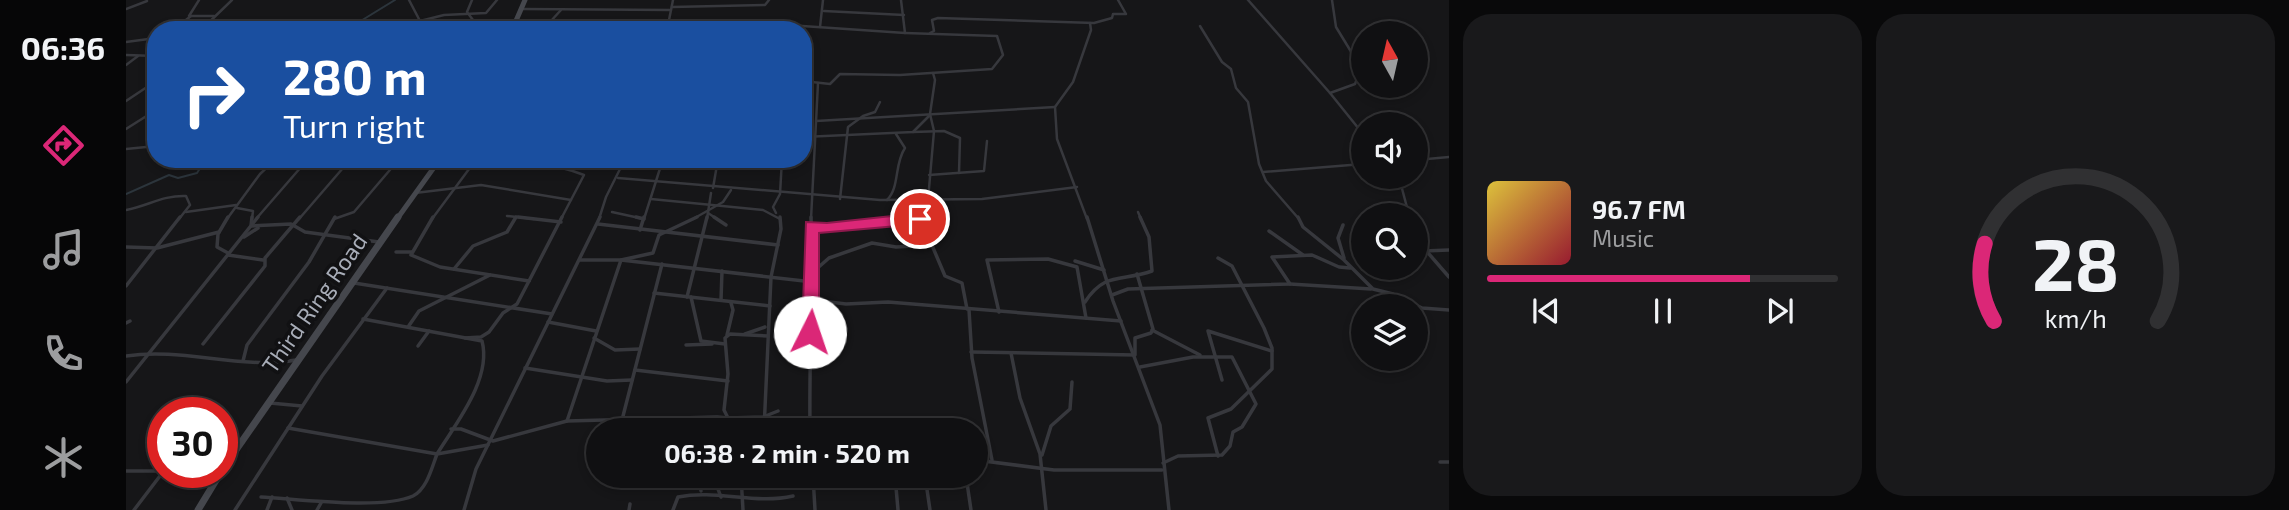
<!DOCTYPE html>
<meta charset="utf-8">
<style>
body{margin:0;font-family:"Exo 2",sans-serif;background:#19191b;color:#f1f3f6;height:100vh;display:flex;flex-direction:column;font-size:26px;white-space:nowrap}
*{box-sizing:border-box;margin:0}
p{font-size:23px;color:#9c9d9f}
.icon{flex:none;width:38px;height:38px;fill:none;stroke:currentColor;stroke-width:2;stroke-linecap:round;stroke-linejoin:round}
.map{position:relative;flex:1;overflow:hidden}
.drawer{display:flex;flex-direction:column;gap:14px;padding:14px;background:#09090a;width:840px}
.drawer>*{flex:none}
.banner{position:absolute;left:21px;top:21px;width:665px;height:147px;border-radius:28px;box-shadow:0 4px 10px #0003,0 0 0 2px #303032;background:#1a4fa0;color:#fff;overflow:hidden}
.needle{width:46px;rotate:352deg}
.buttons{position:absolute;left:1225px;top:21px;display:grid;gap:14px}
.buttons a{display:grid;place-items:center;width:77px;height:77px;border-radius:50%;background:#101012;box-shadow:0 4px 10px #0003,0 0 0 2px #303032;font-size:35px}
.speed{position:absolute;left:21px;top:397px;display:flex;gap:14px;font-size:35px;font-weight:700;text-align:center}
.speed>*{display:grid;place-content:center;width:91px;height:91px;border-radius:50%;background:#101012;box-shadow:0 4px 10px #0003,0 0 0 2px #303032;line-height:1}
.speed .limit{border:10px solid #d22;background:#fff;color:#111}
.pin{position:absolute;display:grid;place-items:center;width:60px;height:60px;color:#fff;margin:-30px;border:4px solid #fff;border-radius:50%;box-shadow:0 2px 7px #0007}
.me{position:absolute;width:77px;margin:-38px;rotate:4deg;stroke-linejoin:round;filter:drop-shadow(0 0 5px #0008)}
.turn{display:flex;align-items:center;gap:24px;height:147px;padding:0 21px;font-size:32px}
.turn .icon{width:91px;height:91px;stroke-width:2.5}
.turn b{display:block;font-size:49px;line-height:60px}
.drawer .tile{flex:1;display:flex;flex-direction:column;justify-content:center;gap:10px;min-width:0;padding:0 24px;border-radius:28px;background:#19191b}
.drawer .dial{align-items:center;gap:0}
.dial svg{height:182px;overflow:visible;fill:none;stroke:#303032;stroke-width:7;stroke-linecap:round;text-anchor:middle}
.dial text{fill:#f1f3f6;stroke:none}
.song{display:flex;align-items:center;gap:21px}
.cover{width:84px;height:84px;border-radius:10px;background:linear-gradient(135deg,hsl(50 70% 55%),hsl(350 70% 35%))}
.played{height:7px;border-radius:4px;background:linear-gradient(90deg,#db2777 75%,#303032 75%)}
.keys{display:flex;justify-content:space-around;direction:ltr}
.drawer .tiles{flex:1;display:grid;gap:14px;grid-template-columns:repeat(2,1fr)}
.trip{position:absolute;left:460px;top:418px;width:402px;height:70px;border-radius:35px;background:#101012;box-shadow:0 4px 10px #0003,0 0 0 2px #303032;font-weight:700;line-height:70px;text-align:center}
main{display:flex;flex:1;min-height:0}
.dock{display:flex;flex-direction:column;width:126px;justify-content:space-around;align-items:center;background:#060607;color:#9c9d9f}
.dock .icon{width:49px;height:49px}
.dock .current{color:#db2777}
.dock b{font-size:32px;color:#f1f3f6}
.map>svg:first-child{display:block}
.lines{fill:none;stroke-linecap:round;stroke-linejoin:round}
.stream{stroke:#2c353c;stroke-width:2}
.street-far1{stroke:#37383d;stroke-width:2.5}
.street{stroke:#37383d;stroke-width:3.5}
.secondary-far1{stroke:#45474d;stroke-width:5}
.secondary{stroke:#45474d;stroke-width:7}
.route{fill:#db2777;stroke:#8e194d;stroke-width:2}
.labels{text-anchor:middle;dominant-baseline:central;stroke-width:7;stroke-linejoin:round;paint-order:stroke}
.street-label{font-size:23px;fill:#a8adb8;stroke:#111113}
</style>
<main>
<nav class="dock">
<b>06:36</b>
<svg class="icon current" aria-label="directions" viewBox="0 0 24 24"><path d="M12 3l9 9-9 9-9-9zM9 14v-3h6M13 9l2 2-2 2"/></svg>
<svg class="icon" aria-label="music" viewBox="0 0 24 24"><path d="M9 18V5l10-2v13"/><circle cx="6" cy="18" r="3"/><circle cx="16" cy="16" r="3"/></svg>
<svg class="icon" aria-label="phone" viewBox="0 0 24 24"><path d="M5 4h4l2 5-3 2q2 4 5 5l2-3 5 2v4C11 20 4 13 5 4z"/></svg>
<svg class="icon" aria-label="climate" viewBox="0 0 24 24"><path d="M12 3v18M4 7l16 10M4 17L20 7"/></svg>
</nav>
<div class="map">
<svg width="1323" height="510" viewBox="0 0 1323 510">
<rect width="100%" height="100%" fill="#161618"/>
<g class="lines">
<g class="stream">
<path d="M220 30 269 0"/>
<path d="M0 194 43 175 52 178 71 173 78 162 85 159"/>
</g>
<g class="street-far1">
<path d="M73 0 63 16H88"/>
<path d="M283 0 294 21 291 30"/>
<path d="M346 0 341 12 350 24 348 30"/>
<path d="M1122 0 1204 93"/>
<path d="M1206 0 1210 27 1235 68 1229 84 1204 93 1237 134"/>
<path d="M546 7 639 5 643 0"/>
<path d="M0 9 21 1"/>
<path d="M396 9 545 10"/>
<path d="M698 11 778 15"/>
<path d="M294 21 318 15 360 13 371 0"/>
<path d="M542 24H647L779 33 775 0"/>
<path d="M1074 26 1096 62 1105 69 1110 88 1122 102 1133 164 1140 181 1173 219"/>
<path d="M387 27 424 22 435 10"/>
<path d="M694 27 697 0"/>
<path d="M47 30 65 16"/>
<path d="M75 30 106 0"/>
<path d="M541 30 547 0"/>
<path d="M804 33 808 31 806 20 812 18 968 23 986 18 987 14H1000L992 0"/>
<path d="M0 42 30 38"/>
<path d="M0 55 30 56"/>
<path d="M0 65 12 56"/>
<path d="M677 81 704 84 714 74 774 75 866 69 877 55 871 36 779 33"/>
<path d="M0 101 30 81"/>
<path d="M690 121 929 107"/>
<path d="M0 129 30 110"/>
<path d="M787 132 818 131 834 138 833 173"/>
<path d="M677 137 787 132 803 116"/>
<path d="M0 149 30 146"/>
<path d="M1290 160 1323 157"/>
<path d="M537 161 591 166"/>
<path d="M1137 172 1237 164"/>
<path d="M803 175 858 171 861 141"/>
<path d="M1266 177 1274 181"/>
<path d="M492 178 754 200 856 199 951 187"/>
<path d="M587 188 592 159"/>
<path d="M289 193 355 185 445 200"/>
<path d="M525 199 637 210 654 219"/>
<path d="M714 199 722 127 737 116 749 112 754 102"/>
<path d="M761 200C774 187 768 164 779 148L770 134"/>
<path d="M802 200 808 131 804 114 809 80 807 73"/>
<path d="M787 201 795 219"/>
<path d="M111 208 127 211 126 219"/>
<path d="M0 210C22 206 37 195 60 196L64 205 53 219"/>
<path d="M60 212 110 205"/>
<path d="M486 212 518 219"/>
<path d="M1012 212 1015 219"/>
<path d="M582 213 591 219"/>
<path d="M650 213 647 207 654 194 656 159"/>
<path d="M1283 215 1274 181 1284 177"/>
<path d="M381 216 408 219"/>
<path d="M101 219 134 174 150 159"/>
<path d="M130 219 182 159"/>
<path d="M173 219 217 168"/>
<path d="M208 219 228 212 269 164 308 167"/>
<path d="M306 219 346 165C381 160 425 162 458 175L435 219"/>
<path d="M473 219 480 197 499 159"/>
<path d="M518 219 537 159"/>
<path d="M567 219 597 202 605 190"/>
<path d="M581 219 585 193"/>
<path d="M685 219 692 83"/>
<path d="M961 219 931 139 929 107 947 82 965 30 964 23"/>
</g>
<g class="street">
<path d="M126 217 125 226 165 224 179 232 253 242"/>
<path d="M307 217 285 255 314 267 403 281"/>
<path d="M392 217 435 222"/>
<path d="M510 217 518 219"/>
<path d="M588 217 600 225"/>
<path d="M794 217 819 276 836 283 841 309"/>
<path d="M961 217 987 301 1034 425 1043 510"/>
<path d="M1172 217 1177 227 1218 260 1247 289 1267 294 1296 308 1323 310"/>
<path d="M472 224 652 245"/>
<path d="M1217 225 1212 238 1218 258"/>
<path d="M685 226 701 228 794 219"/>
<path d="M514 230 518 217"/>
<path d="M1143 231 1177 255"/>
<path d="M118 237 132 228"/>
<path d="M1290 239 1323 277"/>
<path d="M0 247 31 248 93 232"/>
<path d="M1298 251 1323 250"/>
<path d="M270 252H286"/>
<path d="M102 253 91 247 92 234 102 217"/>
<path d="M102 255 137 260"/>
<path d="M1092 258 1106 266 1138 328 1146 348V369L1105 409 1082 418 1092 456"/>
<path d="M454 260H495L687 282"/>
<path d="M949 261 978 270"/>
<path d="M328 269 347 246 381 232 390 217"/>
<path d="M687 272 703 258 746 243 770 247 805 245"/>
<path d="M403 281 436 217"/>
<path d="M228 283 426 314"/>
<path d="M1164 284 1245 289"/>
<path d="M0 286 54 217"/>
<path d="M528 293 644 306"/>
<path d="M986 295 1002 289 1164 284 1146 257 1186 255 1213 267 1224 268"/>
<path d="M561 297 581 217"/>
<path d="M565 297 575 341 599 344"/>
<path d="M595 300 596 271"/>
<path d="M687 300 720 304 762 302 995 321"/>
<path d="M959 302C979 271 996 282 1026 271L1023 237 1014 217"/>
<path d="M843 310 846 358 866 460"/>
<path d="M873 312 861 260 922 259 951 267 960 318"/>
<path d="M422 322 470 331"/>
<path d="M0 323 4 321"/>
<path d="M282 327 293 311 364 275"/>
<path d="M1026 330 1074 355"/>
<path d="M619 334 639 327"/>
<path d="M601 335 607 310 605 303"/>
<path d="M642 336 604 334 599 338 602 374 598 410 602 418 637 417 652 411"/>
<path d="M339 338 355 337 363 332 377 313 391 304 403 281"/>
<path d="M468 338 489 350 514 349"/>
<path d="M77 344 139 266V258L174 217"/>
<path d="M560 345 586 344"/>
<path d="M292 346 303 331"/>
<path d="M845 352 1009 355V338L1025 333 1027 329 1011 274"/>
<path d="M885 353 894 398 914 454 920 510"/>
<path d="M0 356C57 347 113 370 170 360"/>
<path d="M117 361 121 345 183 262 209 217"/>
<path d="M1014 367 1067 357H1106L1130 404 1116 427 1107 432 1104 446 1096 455 1052 456 1037 463"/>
<path d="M399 368 481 381 506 380"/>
<path d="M509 370 602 381"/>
<path d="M1096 380 1082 331 1146 351"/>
<path d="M0 382 132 217"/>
<path d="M144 403 176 406"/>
<path d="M496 420 536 264"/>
<path d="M441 421 495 260 527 253 533 235 571 217"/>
<path d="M162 428 311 454C330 423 366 379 356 341L237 319"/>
<path d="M325 429H335L367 441 441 421 591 417 602 418 609 430"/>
<path d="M638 430 645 277 655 229 654 217"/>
<path d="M684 430C683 359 687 288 685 217"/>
<path d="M916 455 925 426 944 409 946 382"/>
<path d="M850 460 928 470H1036"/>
<path d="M1314 462H1323"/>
<path d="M0 471H37"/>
<path d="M572 476 575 491"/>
<path d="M587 476 595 497"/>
<path d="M615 476 617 510"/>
<path d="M687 476 689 510"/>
<path d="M769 476 772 510"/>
<path d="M799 476 804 510"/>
<path d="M840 476 845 510"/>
<path d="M687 483 735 476"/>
<path d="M135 497C172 499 255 510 287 496 301 489 306 467 311 454L362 445"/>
<path d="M161 498 166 510"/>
<path d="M8 510 37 472"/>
<path d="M109 510 196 376 261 288"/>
<path d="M141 510 146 497"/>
<path d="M191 510 195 503"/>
<path d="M338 510 350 469 474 217"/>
<path d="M503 510 504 504"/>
<path d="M547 510 552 497C591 489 628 505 667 496"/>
</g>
<g class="secondary-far1">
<path d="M386 30 399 0"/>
<path d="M271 219 314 159"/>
</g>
<g class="secondary">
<path d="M96 470 272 217"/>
<path d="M72 510 95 472"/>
</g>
</g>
<path class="route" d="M794 213 801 219 794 224 693 233V332L690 337H678L676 332 680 222 701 223Z"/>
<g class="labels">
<g class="street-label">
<text transform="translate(188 303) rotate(-55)">Third Ring Road</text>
</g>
</g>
</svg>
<div class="buttons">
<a><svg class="needle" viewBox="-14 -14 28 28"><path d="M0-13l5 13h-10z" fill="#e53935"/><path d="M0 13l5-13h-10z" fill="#9c9d9f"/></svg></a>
<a><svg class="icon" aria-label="sound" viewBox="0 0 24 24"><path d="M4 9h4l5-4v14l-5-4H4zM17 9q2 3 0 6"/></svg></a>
<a><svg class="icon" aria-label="search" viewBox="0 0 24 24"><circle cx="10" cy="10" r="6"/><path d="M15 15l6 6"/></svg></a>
<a><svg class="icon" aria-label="layers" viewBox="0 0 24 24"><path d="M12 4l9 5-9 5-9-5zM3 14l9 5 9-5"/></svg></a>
</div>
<div class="speed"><div class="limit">30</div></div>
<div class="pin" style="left:794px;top:219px;background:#d93025"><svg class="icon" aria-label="arrive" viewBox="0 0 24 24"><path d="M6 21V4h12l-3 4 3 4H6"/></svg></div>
<svg class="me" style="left:684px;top:332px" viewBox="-20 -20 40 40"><circle r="19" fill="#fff"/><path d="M0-13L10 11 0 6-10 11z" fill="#db2777"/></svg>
<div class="trip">06:38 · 2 min · 520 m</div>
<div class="banner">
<div class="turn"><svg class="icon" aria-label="right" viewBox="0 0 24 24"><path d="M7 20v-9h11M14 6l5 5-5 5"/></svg><div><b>280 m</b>Turn right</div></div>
</div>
</div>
<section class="drawer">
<div class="tiles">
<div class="tile">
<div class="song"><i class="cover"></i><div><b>96.7 FM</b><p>Music</p></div></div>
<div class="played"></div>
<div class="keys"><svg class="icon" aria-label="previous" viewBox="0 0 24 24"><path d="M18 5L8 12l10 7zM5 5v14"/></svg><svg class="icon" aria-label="pause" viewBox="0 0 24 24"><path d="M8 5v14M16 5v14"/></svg><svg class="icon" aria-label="next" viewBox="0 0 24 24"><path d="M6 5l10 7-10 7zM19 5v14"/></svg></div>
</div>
<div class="tile dial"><svg viewBox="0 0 100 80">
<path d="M14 69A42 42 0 1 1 86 69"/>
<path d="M14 69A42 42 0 0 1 10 35" stroke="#db2777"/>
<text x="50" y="56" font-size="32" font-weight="700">28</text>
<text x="50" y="72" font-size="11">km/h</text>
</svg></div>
</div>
</section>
</main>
